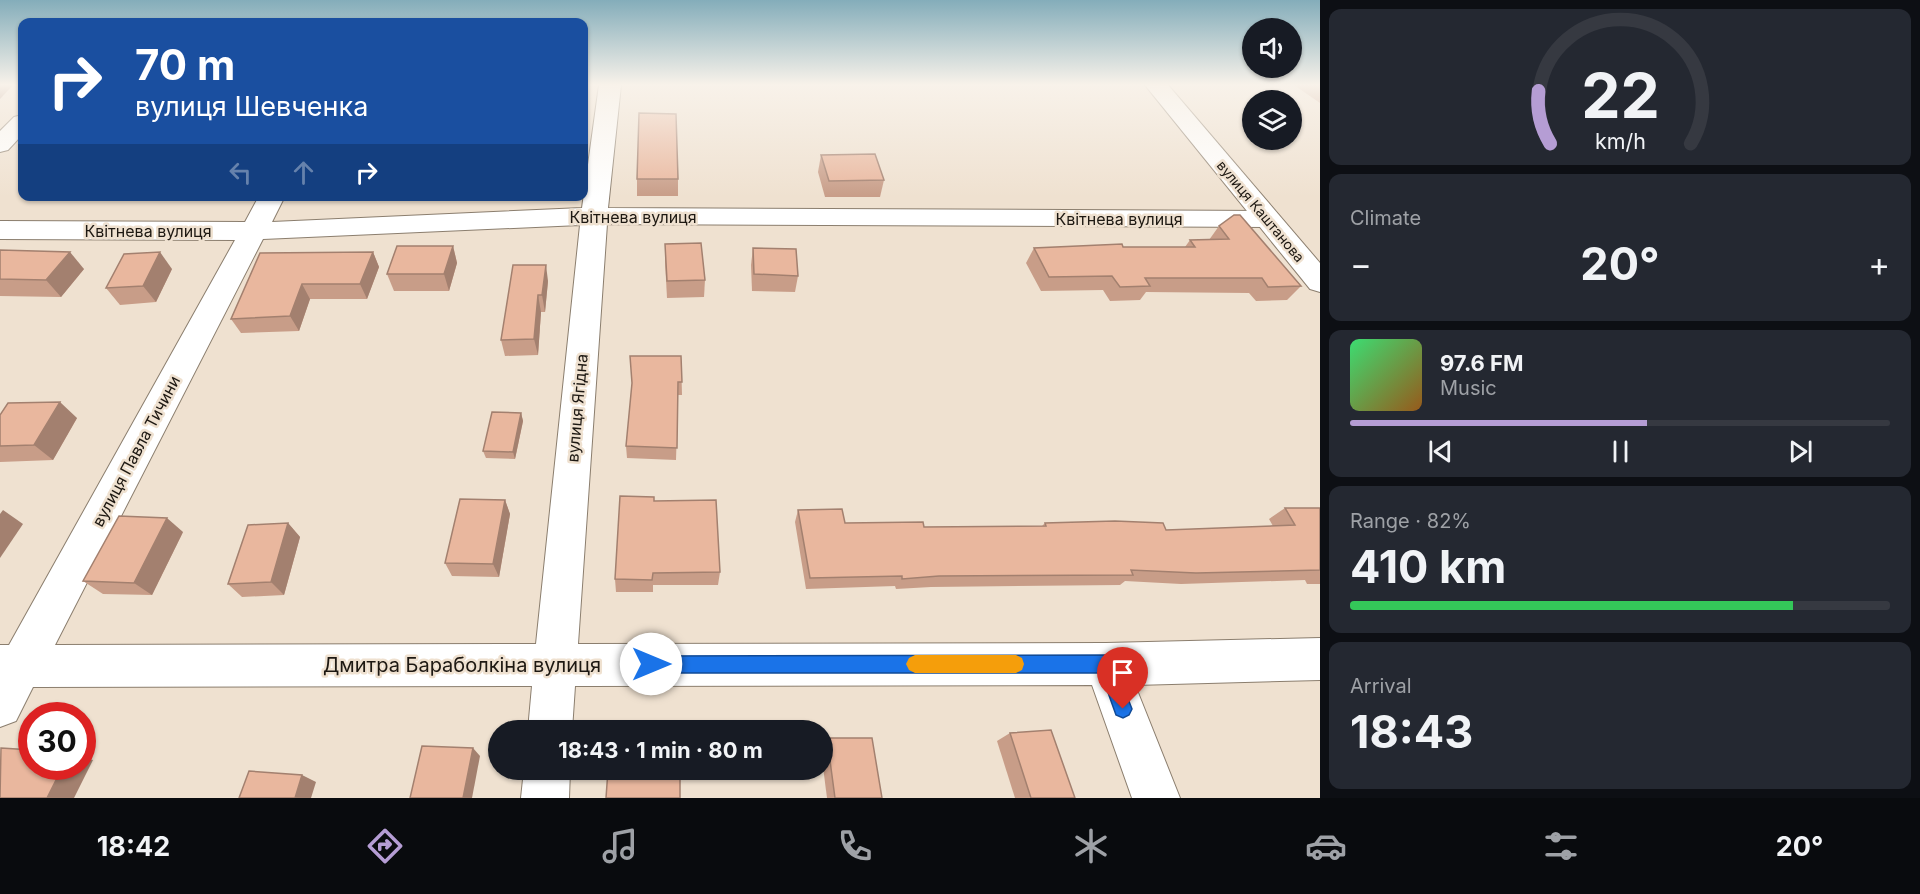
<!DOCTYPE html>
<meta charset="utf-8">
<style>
body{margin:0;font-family:Inter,sans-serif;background:#242831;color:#f1f3f6;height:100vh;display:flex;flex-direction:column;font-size:22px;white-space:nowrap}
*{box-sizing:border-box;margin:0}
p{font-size:20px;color:#9ea1a6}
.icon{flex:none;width:33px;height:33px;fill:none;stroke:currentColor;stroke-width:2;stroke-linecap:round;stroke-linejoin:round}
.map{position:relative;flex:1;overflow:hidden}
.drawer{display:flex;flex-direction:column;gap:9px;padding:9px;background:#0d0f14;width:600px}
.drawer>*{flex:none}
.guide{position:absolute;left:18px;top:18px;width:570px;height:183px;border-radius:12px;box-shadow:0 2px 4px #0004;background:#1a4fa0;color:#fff;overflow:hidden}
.fabs{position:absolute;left:1242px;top:18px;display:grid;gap:12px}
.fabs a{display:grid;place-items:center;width:60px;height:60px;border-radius:50%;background:#171b24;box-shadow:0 2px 4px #0004;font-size:30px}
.speed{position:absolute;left:18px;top:702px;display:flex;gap:12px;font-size:30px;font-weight:700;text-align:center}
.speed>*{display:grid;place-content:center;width:78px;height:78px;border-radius:50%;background:#171b24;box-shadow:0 2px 4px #0004;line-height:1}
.speed .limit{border:9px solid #d22;background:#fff;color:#111}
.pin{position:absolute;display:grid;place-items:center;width:51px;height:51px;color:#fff;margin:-62px -26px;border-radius:50% 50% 50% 0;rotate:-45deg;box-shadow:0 0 6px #0007}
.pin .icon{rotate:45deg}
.me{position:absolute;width:66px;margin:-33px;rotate:90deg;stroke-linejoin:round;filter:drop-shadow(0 0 4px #0008)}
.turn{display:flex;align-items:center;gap:21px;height:126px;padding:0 18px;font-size:27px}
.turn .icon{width:78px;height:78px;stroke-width:2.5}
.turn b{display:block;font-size:42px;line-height:51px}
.lanes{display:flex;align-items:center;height:57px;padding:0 18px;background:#0003;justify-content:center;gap:30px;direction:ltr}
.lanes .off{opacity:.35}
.big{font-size:45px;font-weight:700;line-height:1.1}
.drawer .card{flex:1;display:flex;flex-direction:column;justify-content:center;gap:9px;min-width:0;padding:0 21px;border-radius:12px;background:#242831}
.drawer .dial{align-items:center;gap:0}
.dial svg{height:156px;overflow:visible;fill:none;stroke:#363941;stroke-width:7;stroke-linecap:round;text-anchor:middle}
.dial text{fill:#f1f3f6;stroke:none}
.song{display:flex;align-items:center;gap:18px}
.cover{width:72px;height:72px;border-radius:9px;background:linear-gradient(135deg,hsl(140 70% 55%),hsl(30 70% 35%))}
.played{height:6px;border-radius:3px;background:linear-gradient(90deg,#b59dd4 55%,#363941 55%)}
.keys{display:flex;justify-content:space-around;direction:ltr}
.heat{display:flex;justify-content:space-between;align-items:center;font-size:33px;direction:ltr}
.charge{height:9px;border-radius:4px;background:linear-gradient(90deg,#34c759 82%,#363941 0)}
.trip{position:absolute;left:488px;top:720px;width:345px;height:60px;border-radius:30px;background:#171b24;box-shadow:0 2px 4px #0004;font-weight:700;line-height:60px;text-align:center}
.dock{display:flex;height:96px;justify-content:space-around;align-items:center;background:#090b0e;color:#9ea1a6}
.dock .icon{width:42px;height:42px}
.dock .active{color:#b59dd4}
.dock b{font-size:27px;color:#f1f3f6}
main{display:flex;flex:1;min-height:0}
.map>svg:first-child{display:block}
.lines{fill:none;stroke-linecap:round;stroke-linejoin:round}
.street-casing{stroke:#8b7e6e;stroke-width:2}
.secondary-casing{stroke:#8b7e6e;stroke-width:2}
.street{fill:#fff;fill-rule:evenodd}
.secondary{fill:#fff;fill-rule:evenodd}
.wall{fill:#c89d88}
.shaded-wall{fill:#a3806f}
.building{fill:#e9b79e;stroke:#a3806f;stroke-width:1.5}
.route{fill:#1a73e8;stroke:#114b97;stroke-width:1.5}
.slow{fill:#f59e0b}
.labels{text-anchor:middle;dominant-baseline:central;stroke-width:5;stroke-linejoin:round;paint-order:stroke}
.far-street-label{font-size:14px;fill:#1d1812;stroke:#efe1d0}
.street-label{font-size:16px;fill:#1d1812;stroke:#efe1d0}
.near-street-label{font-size:20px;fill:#1d1812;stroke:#efe1d0}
</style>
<main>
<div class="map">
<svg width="1320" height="798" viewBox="0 0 1320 798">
<rect width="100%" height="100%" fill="#efe1d0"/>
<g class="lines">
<defs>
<g id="street">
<path d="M599 85H621L608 208 1267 211 1276 213 1280 219 1276 225 1267 227 607 224 578 644 1106 643 1320 638V680L1135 685 1180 798H1132L1092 685 575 686 572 730H528L532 686 33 687 16 721 0 727V645H9L235 240 0 239V221L245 222 259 196H285L272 222 582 208ZM580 225 536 644 55 645 263 239Z"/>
<path d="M22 115V135L8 150 0 152V131L14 117Z"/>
<path d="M524 770H570L569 798H521Z"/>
</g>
<path id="secondary" d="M1145 85H1168L1320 263V292L1310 289Z"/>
</defs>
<use href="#street" class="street-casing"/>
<use href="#secondary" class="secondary-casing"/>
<use href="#street" class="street"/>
<use href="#secondary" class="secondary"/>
</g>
<g class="wall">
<path d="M1294 85H1320V103Z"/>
<path d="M821 155 884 180 880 197H825L818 172Z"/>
<rect x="637" y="179" width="41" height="17"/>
<path d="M1219 226 1301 286 1287 300 1256 301 1249 293 1146 292 1140 300 1110 301 1103 290 1041 291 1026 263 1034 248 1185 247 1190 240H1209Z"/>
<path d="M665 244 705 280 704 297 667 298 665 261Z"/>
<path d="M453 246 457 263 449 291H394L387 274Z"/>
<path d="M753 248 798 276 795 292 752 291 751 265Z"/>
<path d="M0 250 84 269 61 297 0 296Z"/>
<path d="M373 252 379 267 367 299H310L299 331 241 333 231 319 260 253Z"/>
<path d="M172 269 156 302 120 305 106 288Z"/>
<path d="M548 281 545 312H541L538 355 505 356 501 340Z"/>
<path d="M681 356 682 395H678L676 460 627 458 626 446Z"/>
<path d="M521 413 523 421 515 459 486 458 483 451Z"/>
<path d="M0 415 77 418 53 460 0 462Z"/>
<path d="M505 500 510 514 499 577 452 576 445 563Z"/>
<path d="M654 501 720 572 718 585H653V592H616L615 579Z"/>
<path d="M1285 508H1320V584H1307L1305 580 1181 584 1125 581 1120 585 931 587 896 589 895 586 806 589 795 522 798 510 845 523 924 527 1042 526 1045 523 1166 530 1273 526 1269 519Z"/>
<path d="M288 523 300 537 284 595 242 597 228 584Z"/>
<path d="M183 532 152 595 103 594 83 581Z"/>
<path d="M1010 733 1075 798H1015L997 741Z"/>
<path d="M827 738 882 798H827L822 759V744Z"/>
</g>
<g class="shaded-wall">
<path d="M0 85H13L0 99Z"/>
<path d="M453 246 457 263 449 291 444 274Z"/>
<path d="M70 252 84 269 61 297 46 280Z"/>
<path d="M160 252 172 269 156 302 143 286Z"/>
<path d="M373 252 379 267 367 299 360 284Z"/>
<path d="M546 265 548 281 545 312 542 295Z"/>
<path d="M302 284 310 299 299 331 290 316Z"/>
<path d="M538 295 541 312 538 355 534 339Z"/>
<path d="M60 402 77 418 53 460 34 445Z"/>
<path d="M521 413 523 421 515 459 513 452Z"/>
<path d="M505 500 510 514 499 577 493 564Z"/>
<path d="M3 510 23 524 0 558V514Z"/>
<path d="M167 518 183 532 152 595 134 583Z"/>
<path d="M288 523 300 537 284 595 271 582Z"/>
<path d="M473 748 480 756 472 798H463Z"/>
<path d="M82 757 93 760 74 798H47L63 766H82Z"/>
<path d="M302 775 316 782 311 798H295Z"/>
</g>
<g class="building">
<path d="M639 113 676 114 678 179H637Z"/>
<path d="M875 154 884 180 829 181 821 155Z"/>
<path d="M1234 215H1240L1301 286 1268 287 1262 278H1145L1150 286 1120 287 1112 276 1049 277 1034 248 1122 244 1123 247H1195L1190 240 1229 239 1219 226Z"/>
<path d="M701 243 705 280 667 281 665 244Z"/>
<path d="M397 246H453L444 274H387Z"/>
<path d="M753 248 796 249 798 276 754 274Z"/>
<path d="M0 250 70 252 46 280 0 279Z"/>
<path d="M160 252 143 286 106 288 124 254Z"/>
<path d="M373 252 360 284H302L290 316 231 319 260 253Z"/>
<path d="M513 265H546L542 295H538L534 339 501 340Z"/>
<path d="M630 356H681L682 382H678L677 448 626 446 632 383Z"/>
<path d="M60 402 34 445 0 446V415L8 403Z"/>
<path d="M492 412 521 413 513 452 483 451Z"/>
<path d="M620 496 654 497V501L716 500 720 572 653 573 652 580 615 579Z"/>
<path d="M460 499 505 500 493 564 445 563Z"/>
<path d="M1285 508H1320V570L1196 573 1131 570 1133 575 939 576 902 579V576L810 578 798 510 842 509 845 523 923 522 924 527 1046 526 1045 523 1115 521 1163 523 1166 530 1295 525Z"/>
<path d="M119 516 167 518 134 583 83 581Z"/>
<path d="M288 523 271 582 228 584 248 525Z"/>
<path d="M1051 730 1075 798H1031L1010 733Z"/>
<path d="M827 738H872L882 798H835Z"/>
<path d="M422 746 473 748 463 798H410Z"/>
<path d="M1 748 32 750V766H63L47 798H0Z"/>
<path d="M608 770H680V798H606Z"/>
<path d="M249 771 302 775 295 798H239Z"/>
</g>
<linearGradient id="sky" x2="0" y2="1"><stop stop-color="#84adba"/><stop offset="0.43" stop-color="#f8f2ea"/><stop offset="1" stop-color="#f8f2ea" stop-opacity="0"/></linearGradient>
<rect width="1320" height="197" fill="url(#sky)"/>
<path class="route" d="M1106 655 1112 658 1132 709 1129 715 1123 718 1116 715 1101 673H651L645 671 643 664 645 658 651 656Z"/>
<path class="slow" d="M915 655H1016L1022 658 1024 664 1022 670 1016 673H915L909 670 906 664 909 658Z"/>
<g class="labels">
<g class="far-street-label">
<text transform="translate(1261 211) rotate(50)">вулиця Каштанова</text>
</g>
<g class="street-label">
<text x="633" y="217">Квітнева вулиця</text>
<text x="1119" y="219">Квітнева вулиця</text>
<text x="148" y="231">Квітнева вулиця</text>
<text transform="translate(577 408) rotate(-85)">вулиця Ягідна</text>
<text transform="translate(136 451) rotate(-62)">вулиця Павла Тичини</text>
</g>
<g class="near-street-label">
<text x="462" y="665">Дмитра Бараболкіна вулиця</text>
</g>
</g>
</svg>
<div class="fabs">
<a><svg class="icon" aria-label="sound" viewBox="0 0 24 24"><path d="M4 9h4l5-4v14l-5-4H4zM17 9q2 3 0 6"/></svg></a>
<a><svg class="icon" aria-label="layers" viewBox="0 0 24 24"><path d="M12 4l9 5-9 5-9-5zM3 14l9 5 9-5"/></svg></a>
</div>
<div class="speed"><div class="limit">30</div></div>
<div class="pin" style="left:1123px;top:709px;background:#d93025"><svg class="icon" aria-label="arrive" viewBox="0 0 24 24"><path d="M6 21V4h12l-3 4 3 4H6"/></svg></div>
<svg class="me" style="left:651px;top:664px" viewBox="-20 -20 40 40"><circle r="19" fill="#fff"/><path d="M0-13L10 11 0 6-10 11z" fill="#1a73e8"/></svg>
<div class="trip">18:43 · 1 min · 80 m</div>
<div class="guide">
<div class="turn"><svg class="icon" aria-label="right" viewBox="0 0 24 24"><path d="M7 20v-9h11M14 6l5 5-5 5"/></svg><div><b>70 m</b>вулиця Шевченка</div></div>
<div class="lanes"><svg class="icon off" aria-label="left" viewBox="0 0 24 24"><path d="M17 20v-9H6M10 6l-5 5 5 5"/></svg><svg class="icon off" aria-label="ahead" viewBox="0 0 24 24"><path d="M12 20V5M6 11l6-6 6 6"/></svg><svg class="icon" aria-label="right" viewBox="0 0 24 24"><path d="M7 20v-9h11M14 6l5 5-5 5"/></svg></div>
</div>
</div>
<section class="drawer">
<div class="card dial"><svg viewBox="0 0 100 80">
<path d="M14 69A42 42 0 1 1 86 69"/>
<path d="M14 69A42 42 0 0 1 8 42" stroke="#b59dd4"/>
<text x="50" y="56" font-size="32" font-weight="700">22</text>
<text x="50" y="72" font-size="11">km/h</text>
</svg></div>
<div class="card"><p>Climate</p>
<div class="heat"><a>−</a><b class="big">20°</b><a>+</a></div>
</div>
<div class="card">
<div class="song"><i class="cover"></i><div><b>97.6 FM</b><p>Music</p></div></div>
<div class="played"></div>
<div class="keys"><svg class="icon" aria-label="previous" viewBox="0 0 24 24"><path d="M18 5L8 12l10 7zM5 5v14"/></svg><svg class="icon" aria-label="pause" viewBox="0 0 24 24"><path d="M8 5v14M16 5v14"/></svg><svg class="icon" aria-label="next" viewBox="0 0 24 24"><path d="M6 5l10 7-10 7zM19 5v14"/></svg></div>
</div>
<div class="card"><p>Range · 82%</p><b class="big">410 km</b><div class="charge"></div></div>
<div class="card"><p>Arrival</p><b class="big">18:43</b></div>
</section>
</main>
<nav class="dock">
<b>18:42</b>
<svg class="icon active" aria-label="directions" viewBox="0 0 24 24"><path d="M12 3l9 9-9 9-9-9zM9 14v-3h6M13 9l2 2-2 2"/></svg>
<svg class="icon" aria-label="music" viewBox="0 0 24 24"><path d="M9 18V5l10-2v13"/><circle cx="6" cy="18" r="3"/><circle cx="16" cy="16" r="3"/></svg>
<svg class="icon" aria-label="phone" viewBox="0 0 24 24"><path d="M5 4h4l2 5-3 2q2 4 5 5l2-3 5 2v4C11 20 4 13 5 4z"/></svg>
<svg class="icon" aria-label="climate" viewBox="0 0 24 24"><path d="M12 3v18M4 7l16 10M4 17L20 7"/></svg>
<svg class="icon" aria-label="car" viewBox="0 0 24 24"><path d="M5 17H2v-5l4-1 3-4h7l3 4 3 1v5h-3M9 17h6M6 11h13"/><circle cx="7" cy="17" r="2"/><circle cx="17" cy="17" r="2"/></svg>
<svg class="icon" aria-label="filters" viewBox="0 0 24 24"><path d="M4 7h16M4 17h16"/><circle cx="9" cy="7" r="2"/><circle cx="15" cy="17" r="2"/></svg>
<b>20°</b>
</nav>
